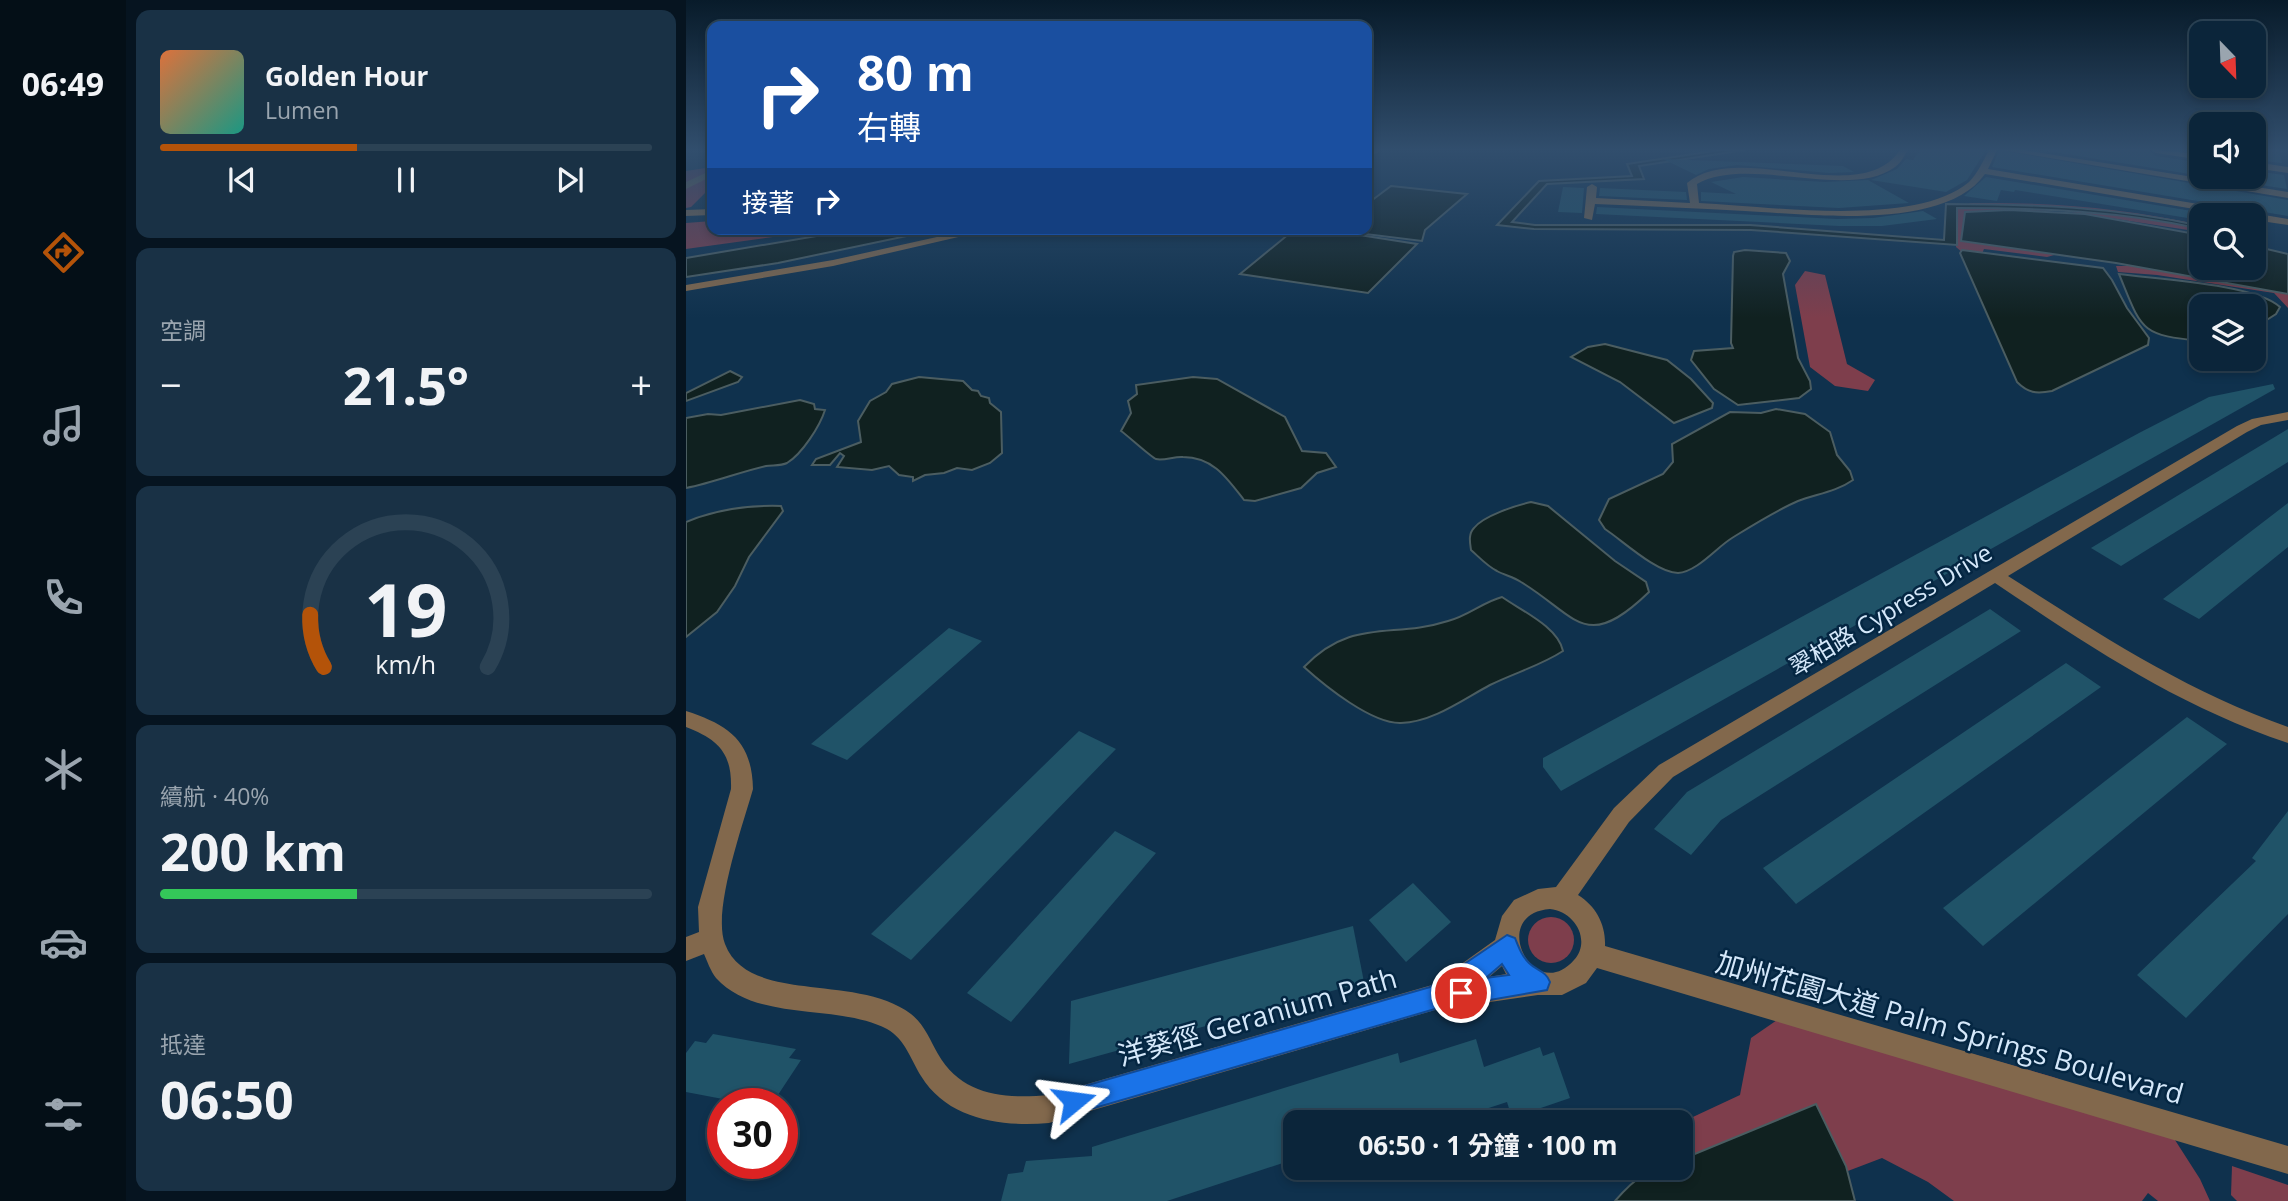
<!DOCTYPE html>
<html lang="zh-TW">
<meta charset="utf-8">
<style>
body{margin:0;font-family:"Open Sans","Noto Sans TC",sans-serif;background:#193145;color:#f1f3f6;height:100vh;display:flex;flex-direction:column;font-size:26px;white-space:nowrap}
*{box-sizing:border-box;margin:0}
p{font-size:23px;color:#9aa5af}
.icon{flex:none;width:38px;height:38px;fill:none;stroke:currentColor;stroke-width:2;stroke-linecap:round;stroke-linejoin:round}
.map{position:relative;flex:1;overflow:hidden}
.details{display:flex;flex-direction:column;gap:10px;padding:10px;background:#061420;width:560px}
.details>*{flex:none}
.guide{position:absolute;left:21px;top:21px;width:665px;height:214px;border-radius:14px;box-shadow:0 4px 10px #0003,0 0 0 2px #2b4254;background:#1a4fa0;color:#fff;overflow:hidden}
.needle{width:46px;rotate:157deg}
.buttons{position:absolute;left:1503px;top:21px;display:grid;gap:14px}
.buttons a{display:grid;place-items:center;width:77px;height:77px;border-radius:14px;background:#0b253a;box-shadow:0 4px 10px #0003,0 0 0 2px #2b4254;font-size:35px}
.speed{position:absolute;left:21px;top:1088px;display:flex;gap:14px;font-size:35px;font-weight:700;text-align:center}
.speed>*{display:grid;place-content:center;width:91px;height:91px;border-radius:50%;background:#0b253a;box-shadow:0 4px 10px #0003,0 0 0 2px #2b4254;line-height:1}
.speed .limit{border:10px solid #d22;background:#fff;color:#111}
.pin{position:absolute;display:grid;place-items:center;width:60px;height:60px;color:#fff;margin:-30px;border:4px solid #fff;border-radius:50%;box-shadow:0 2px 7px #0007}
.me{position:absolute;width:77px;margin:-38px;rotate:74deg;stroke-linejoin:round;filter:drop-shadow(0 0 5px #0008)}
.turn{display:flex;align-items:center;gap:24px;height:147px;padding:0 35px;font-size:32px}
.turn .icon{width:91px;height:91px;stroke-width:2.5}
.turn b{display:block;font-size:49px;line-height:60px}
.then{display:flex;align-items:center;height:66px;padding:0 35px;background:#0003;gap:14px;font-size:26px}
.big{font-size:52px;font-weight:700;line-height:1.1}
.details .card{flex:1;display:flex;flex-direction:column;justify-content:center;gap:10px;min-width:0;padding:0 24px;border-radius:14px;background:#193145}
.details .dial{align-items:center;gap:0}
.dial svg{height:182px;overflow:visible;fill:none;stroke:#2b4254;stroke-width:7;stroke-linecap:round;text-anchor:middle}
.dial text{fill:#f1f3f6;stroke:none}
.song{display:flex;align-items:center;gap:21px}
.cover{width:84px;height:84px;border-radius:10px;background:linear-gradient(135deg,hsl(20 70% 55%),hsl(170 70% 35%))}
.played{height:7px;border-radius:4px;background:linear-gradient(90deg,#b45309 40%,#2b4254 40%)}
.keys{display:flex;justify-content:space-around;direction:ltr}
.heat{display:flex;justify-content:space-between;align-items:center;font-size:38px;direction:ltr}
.charge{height:10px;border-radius:5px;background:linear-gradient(90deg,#34c759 40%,#2b4254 0)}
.trip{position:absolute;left:597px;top:1110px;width:410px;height:70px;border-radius:14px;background:#0b253a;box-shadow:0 4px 10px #0003,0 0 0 2px #2b4254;font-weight:700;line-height:70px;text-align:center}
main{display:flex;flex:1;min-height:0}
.menu{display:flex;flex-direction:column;width:126px;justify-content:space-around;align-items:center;background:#040f17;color:#9aa5af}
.menu .icon{width:49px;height:49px}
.menu .active{color:#b45309}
.menu b{font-size:32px;color:#f1f3f6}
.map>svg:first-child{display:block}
.green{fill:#7e3e4c}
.water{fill:#102120;stroke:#4b5d61;stroke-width:2}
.building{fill:#205368}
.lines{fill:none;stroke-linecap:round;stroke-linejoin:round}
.minor{fill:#82684c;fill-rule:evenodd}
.route{fill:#1a73e8;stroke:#114b97;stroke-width:2;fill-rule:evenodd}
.labels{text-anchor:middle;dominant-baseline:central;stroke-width:5;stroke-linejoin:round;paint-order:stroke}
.street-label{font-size:24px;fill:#d5e8fa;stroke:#042642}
.near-street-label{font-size:28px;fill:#d5e8fa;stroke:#042642}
</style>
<main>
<nav class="menu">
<b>06:49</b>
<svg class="icon active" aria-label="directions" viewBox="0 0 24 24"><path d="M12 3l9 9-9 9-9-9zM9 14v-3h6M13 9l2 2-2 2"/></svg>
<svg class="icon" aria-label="music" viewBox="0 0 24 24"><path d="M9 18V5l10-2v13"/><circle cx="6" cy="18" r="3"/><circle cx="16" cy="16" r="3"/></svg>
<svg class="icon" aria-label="phone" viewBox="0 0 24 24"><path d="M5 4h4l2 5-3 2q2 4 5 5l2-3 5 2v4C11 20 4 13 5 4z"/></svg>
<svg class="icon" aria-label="climate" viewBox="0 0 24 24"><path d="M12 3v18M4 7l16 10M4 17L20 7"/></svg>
<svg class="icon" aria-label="car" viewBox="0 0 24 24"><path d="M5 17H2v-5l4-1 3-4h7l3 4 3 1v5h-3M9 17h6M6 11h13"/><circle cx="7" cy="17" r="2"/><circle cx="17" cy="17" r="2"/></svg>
<svg class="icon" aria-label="filters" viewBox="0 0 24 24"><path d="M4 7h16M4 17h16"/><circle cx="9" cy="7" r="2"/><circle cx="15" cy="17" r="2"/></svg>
</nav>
<section class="details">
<div class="card">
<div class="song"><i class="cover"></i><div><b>Golden Hour</b><p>Lumen</p></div></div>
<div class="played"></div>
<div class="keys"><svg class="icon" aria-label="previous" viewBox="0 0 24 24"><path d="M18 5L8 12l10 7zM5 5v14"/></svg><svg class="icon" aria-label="pause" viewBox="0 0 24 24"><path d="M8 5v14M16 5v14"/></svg><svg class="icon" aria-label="next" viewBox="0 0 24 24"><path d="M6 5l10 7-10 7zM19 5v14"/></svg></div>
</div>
<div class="card"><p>空調</p>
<div class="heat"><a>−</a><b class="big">21.5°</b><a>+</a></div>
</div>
<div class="card dial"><svg viewBox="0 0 100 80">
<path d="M14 69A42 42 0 1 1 86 69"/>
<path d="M14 69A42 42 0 0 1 8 46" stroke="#b45309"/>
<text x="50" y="56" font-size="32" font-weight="700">19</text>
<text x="50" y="72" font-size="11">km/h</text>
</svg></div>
<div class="card"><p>續航 · 40%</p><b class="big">200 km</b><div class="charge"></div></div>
<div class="card"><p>抵達</p><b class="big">06:50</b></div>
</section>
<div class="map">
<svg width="1602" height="1201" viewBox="0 0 1602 1201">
<rect width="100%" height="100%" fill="#0f314d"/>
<g class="green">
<path d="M26 167V190L19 193 5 207 0 208V171Z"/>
<path d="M1285 203C1367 202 1436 208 1515 225V232L1372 210 1309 212 1379 252 1361 257 1298 249 1294 258 1284 259 1270 247 1271 208Z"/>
<path d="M26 221V229H145L0 249V223Z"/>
<path d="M1430 266H1456L1602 289V308L1588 293 1471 275 1432 272Z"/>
<path d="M1119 271 1139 275 1161 364 1189 380 1182 391 1149 386 1124 367 1109 285Z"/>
<circle cx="865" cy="940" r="23"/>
<path d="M1104 1011 1198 1039 1276 1051 1367 1077 1473 1115 1514 1179 1524 1201H1472L1462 1193 1456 1201H1268L1242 1182 1196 1158 1112 1190 981 1201 963 1167H994V1123L1054 1095 1065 1038Z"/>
<path d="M1546 1166 1602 1185V1201H1551L1545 1195Z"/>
</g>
<g class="water">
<path d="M1034 150H1059L953 166 958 179 861 184 826 222 849 225H1064L1258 240 1260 204C1346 204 1430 207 1515 226L1516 229C1434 211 1354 208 1271 208V245L1065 230 848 229 811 225 853 181 946 176 941 164Z"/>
<path d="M705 186 781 194 739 230 736 241 647 230 681 229V204Z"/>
<path d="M1323 210 1399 214 1515 235 1516 268H1568V246L1602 254V294L1430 263 1275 241 1279 212Z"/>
<path d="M172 229H254L92 263 0 277V258Z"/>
<path d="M609 229H635L731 244 682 293 554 274Z"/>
<path d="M1059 250 1100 253 1104 261 1097 274 1112 358 1124 381 1125 389 1113 398 1052 405 1028 389 1005 360 1008 351 1047 348 1045 343 1047 256 1048 252Z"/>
<path d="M1276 250 1417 268 1426 280 1441 308 1463 338 1462 345 1366 391C1350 394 1342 393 1331 382L1274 253Z"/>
<path d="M1433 274C1469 279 1570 284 1594 307L1590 314 1568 328V306H1516L1515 341C1453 335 1456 330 1433 274Z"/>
<path d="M919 344 981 360 1005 379 1027 403 1026 408 988 423 934 382 885 357 902 347Z"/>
<path d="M44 371 56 377 52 382 0 401V393Z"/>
<path d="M233 377 277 381 286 390 292 391 295 396 303 398 304 403 315 412 316 453 304 463 286 470 271 468 258 473 239 475 227 481V477L213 475 203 466 186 470 151 467 158 456 154 453 144 465H126L130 459 175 442 172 421 184 401 200 392 206 384Z"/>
<path d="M507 377 531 379 599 417 616 451 640 453 650 467 631 473 615 488 569 501 558 500C541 478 527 457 497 457 489 456 478 461 470 459 466 458 441 435 435 431L445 413 442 401 451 394 450 385Z"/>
<path d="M114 400 128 404 129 409 139 410C134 426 116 454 101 463 95 466 87 465 80 466 53 472 27 483 0 488V418L22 414 35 415Z"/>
<path d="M1090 409 1119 414 1144 432 1151 455 1164 471 1167 480C1150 492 1130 494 1112 501 1089 511 1067 525 1046 538 1031 547 1011 572 992 573 971 573 937 541 919 529L913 520 923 499 977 474 987 462 986 444 1044 412 1075 413Z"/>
<path d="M845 502 862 506 929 561 960 582 963 592C899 654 891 616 835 582 828 577 818 575 811 571 801 566 793 557 785 550 784 543 782 534 788 528 797 516 831 505 845 502Z"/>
<path d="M95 506 97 511 63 557 49 586 31 612 0 637V522C31 509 61 505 95 506Z"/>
<path d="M816 597C836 611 872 627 877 651 854 666 828 673 804 685 776 700 747 722 715 723 686 724 639 686 618 667 666 617 706 639 762 621 782 616 797 602 816 597Z"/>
<path d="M1130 1104 1160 1166 1169 1201H929C949 1178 962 1167 994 1167V1160Z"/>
</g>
<g class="building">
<path d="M1234 150H1300L1281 180 1260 192 1185 180 1211 169 1220 159 1227 160Z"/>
<path d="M1313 150 1602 200V216L1306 167Z"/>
<path d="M1355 150H1463L1470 156 1516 163V176Z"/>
<path d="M1568 150H1593L1596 163 1568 160Z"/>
<path d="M977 159 1157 166 1168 172 1143 173 1051 165 1023 169 1010 175Z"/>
<path d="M1568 171 1598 175 1601 189 1523 177 1568 178Z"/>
<path d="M1057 177 1139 182 1182 180 1223 203 1153 208 1015 201V192L1050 194 1025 182Z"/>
<path d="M1300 177 1530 215H1514V220L1329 190 1328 192 1315 190 1311 201 1278 196Z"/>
<path d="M877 187 898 188 896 213 872 212Z"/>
<path d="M914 188 1000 192 1001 200 913 196Z"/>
<path d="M911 207 1151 219 1187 218 1237 211 1251 219 1196 226H1153L910 214Z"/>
<path d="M1587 384 1589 389 875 791 857 767V758L1453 433 1523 397Z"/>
<path d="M1602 429V462L1435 566 1405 548Z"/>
<path d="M1602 503V547L1513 619 1477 599Z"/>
<path d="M1304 609 1335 631 1035 820 1005 855 968 829 1001 792Z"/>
<path d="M263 628 296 641 161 760 125 744Z"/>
<path d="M1380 663 1415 687 1110 904 1077 868Z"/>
<path d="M1501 717 1541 744 1297 946 1257 908Z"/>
<path d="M393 731 430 749 225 960 185 934Z"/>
<path d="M1602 811V914L1500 1018 1451 975 1570 861 1566 858Z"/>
<path d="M429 831 470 853 325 1022 281 993Z"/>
<path d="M727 883 765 922 720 962 683 920Z"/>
<path d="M667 926 678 982 383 1064 385 1001Z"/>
<path d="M27 1034 110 1049 103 1058 115 1060 86 1104H63L0 1092V1053L9 1041 20 1043Z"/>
<path d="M790 1039 798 1067 854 1047 857 1056 868 1052 884 1098 826 1118 821 1102 760 1122H609V1159L481 1201H315L322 1174 337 1172 340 1161 406 1156V1147L712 1053 714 1063Z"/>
</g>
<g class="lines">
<g class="minor">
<path d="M694 150 693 152 681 157V151Z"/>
<path d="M1214 150H1222C1218 156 1215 163 1209 167 1163 201 1062 155 1011 184L1013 203C1081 206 1229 228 1283 182 1292 173 1297 161 1303 150H1311L1302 169 1602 219V225L1568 220V215H1544L1299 174C1258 232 1121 214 1059 211 1009 208 959 206 909 204L906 220 898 218 901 187 906 184 911 187 910 198 1004 203 1001 183C1053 139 1174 210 1214 150Z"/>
<path d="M1316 150H1337L1602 192V198Z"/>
<path d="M1466 150 1516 154V160L1470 153Z"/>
<path d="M1568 162 1602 167V173L1568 168Z"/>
<path d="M26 170V176L0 189V182Z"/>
<path d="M26 209V215L0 216V210Z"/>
<path d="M287 229H307L147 266 0 291V285L147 260Z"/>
<path d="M1602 412V420L1575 425 1561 432 1322 576C1413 634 1499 691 1602 727V743C1490 705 1406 648 1309 583L987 777 943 822 892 895C910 906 920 925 919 946L1602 1146V1174L911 968 900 983 876 995H852L749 1010 363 1123C316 1127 262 1120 235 1076 225 1060 219 1039 201 1029 151 1003 71 1023 30 978 25 972 21 961 18 954L0 961V937L13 932 12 907 45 789C46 753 33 740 0 727V711C43 725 66 741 67 789 57 825 26 911 39 944 51 976 88 982 118 986 153 991 196 992 225 1014 238 1024 244 1040 252 1054 276 1096 319 1099 363 1095L746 985 809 940 816 916 828 900 852 889 870 887 928 808 973 765 1551 426 1566 419ZM864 909C888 911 906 940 888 960 848 1006 801 914 864 909ZM816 966 820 974 803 977Z"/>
</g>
</g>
<linearGradient id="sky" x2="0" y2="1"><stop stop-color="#081b2a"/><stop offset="0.47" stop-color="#314e6d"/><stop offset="1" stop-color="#314e6d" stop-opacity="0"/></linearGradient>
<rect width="1602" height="318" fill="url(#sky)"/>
<path class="route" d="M821 935 829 938C833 948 836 956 843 963 851 971 860 971 864 982L861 990 775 1005 766 1000 749 1009 388 1114 380 1110 376 1101 380 1093 388 1089 744 987ZM816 964 823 975 800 978 801 977Z"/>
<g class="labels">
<g class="street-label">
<text transform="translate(1204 609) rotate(-31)">翠柏路 Cypress Drive</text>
</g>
<g class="near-street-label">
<text transform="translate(571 1016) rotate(-16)">洋葵徑 Geranium Path</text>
<text transform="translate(1264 1027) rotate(16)">加州花園大道 Palm Springs Boulevard</text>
</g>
</g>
</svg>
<div class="buttons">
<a><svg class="needle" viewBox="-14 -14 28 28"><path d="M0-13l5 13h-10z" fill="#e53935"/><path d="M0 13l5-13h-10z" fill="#9aa5af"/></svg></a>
<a><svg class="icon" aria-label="sound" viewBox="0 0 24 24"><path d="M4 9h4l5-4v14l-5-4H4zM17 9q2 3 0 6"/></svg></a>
<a><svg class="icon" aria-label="search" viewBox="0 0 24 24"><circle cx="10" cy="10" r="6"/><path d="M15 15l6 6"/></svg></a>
<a><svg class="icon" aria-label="layers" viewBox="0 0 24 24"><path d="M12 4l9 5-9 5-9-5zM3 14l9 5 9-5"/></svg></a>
</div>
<div class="speed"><div class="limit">30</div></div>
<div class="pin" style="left:775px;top:993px;background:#d93025"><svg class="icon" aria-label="arrive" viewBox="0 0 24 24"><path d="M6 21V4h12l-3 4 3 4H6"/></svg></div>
<svg class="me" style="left:388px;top:1101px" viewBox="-20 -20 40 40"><path d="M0-17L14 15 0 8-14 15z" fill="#1a73e8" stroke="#fff" stroke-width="4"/></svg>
<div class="trip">06:50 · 1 分鐘 · 100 m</div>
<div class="guide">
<div class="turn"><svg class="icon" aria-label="right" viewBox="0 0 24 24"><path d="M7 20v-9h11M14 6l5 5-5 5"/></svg><div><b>80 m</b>右轉</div></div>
<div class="then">接著<svg class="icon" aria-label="right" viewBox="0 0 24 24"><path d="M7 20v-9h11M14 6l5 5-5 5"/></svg></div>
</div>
</div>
</main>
